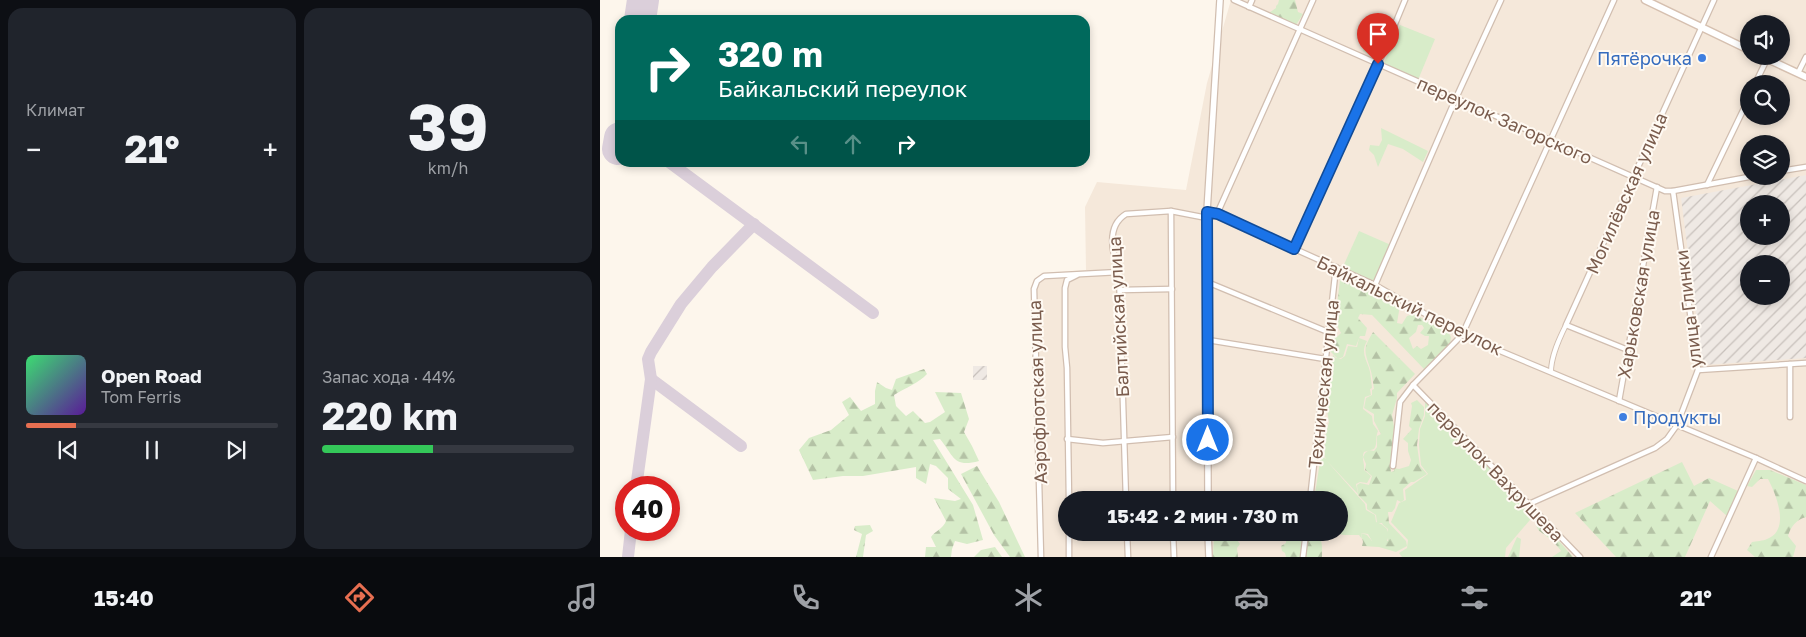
<!DOCTYPE html>
<html lang="ru">
<meta charset="utf-8">
<style>
body{margin:0;font-family:"Golos Text",sans-serif;background:#20242c;color:#f1f3f6;height:100vh;display:flex;flex-direction:column;font-size:19px;white-space:nowrap}
*{box-sizing:border-box;margin:0}
p{font-size:16px;color:#9ea1a6}
.icon{flex:none;width:28px;height:28px;fill:none;stroke:currentColor;stroke-width:2;stroke-linecap:round;stroke-linejoin:round}
.map{position:relative;flex:1;overflow:hidden}
.side{display:flex;flex-direction:column;gap:8px;padding:8px;background:#0d0f14;width:600px}
.side>*{flex:none}
.guide{position:absolute;left:15px;top:15px;width:475px;height:152px;border-radius:15px;box-shadow:0 2px 8px #0003;background:#00695c;color:#fff;overflow:hidden}
.buttons{position:absolute;left:1140px;top:15px;display:grid;gap:10px}
.buttons a{display:grid;place-items:center;width:50px;height:50px;border-radius:50%;background:#171b24;box-shadow:0 2px 8px #0003;font-size:25px}
.speed{position:absolute;left:15px;top:476px;display:flex;gap:10px;font-size:25px;font-weight:700;text-align:center}
.speed>*{display:grid;place-content:center;width:65px;height:65px;border-radius:50%;background:#171b24;box-shadow:0 2px 8px #0003;line-height:1}
.speed .limit{border:8px solid #d22;background:#fff;color:#111}
.pin{position:absolute;display:grid;place-items:center;width:42px;height:42px;color:#fff;margin:-51px -21px;border-radius:50% 50% 50% 0;rotate:-45deg;box-shadow:0 0 5px #0007}
.pin .icon{rotate:45deg}
.me{position:absolute;width:55px;margin:-28px;rotate:0deg;stroke-linejoin:round;filter:drop-shadow(0 0 4px #0008)}
.turn{display:flex;align-items:center;gap:18px;height:105px;padding:0 20px;font-size:22px}
.turn .icon{width:65px;height:65px;stroke-width:2.5}
.turn b{display:block;font-size:35px;line-height:42px}
.lanes{display:flex;align-items:center;height:48px;padding:0 20px;background:#0003;justify-content:center;gap:25px;direction:ltr}
.lanes .off{opacity:.35}
.big{font-size:38px;font-weight:700;line-height:1.1}
.side .widget{flex:1;display:flex;flex-direction:column;justify-content:center;gap:8px;min-width:0;padding:0 18px;border-radius:15px;background:#20242c}
.side .dial{align-items:center;gap:0}
.dial b{font-size:65px;line-height:1}
.song{display:flex;align-items:center;gap:15px}
.cover{width:60px;height:60px;border-radius:8px;background:linear-gradient(135deg,hsl(140 70% 55%),hsl(270 70% 35%))}
.played{height:5px;border-radius:2px;background:linear-gradient(90deg,#e76f51 20%,#363941 20%)}
.keys{display:flex;justify-content:space-around;direction:ltr}
.heat{display:flex;justify-content:space-between;align-items:center;font-size:28px;direction:ltr}
.charge{height:8px;border-radius:4px;background:linear-gradient(90deg,#34c759 44%,#363941 0)}
.side .tiles{flex:1;display:grid;gap:8px;grid-template-columns:repeat(2,1fr)}
.trip{position:absolute;left:458px;top:491px;width:290px;height:50px;border-radius:25px;background:#171b24;box-shadow:0 2px 8px #0003;font-weight:700;line-height:50px;text-align:center}
.tabs{display:flex;height:80px;justify-content:space-around;align-items:center;background:#090b0e;color:#9ea1a6}
.tabs .icon{width:35px;height:35px}
.tabs .active{color:#e76f51}
.tabs b{font-size:22px;color:#f1f3f6}
main{display:flex;flex:1;min-height:0}
.map>svg:first-child{display:block}
.residential{fill:#f5e8da;fill-rule:evenodd}
.industrial{fill:url(#industrial-furrows);fill-rule:evenodd}
.green{fill:#d8ecc9}
.forest{fill:url(#forest-firs);fill-rule:evenodd}
.lines{fill:none;stroke-linecap:round;stroke-linejoin:round}
.taxiway{stroke:#dbcfda;stroke-width:12}
.runway{stroke:#dbcfda;stroke-width:32}
.pedestrian-casing{stroke:#d1beb0;stroke-width:6}
.minor-casing{stroke:#d1beb0;stroke-width:7}
.tertiary-casing{stroke:#d1beb0;stroke-width:8}
.secondary-casing{stroke:#d6c0b0;stroke-width:9}
.pedestrian{stroke:#fff;stroke-width:4}
.minor{stroke:#fff;stroke-width:4.5}
.tertiary{stroke:#fff;stroke-width:5.5}
.secondary{stroke:#fff;stroke-width:6}
.route-casing{stroke:#114b97;stroke-width:12}
.route{stroke:#1a73e8;stroke-width:9}
.shop-dot{fill:#3f7fe0;stroke:#fffaf3;stroke-width:2}
.labels{text-anchor:middle;dominant-baseline:central;stroke-width:4;stroke-linejoin:round;paint-order:stroke}
.shop-label{font-size:18px;fill:#366cbe;stroke:#fffaf3;text-anchor:end}
.street-label{font-size:18px;fill:#7a5c4d;stroke:#fffaf3}
</style>
<main>
<section class="side">
<div class="tiles">
<div class="widget"><p>Климат</p>
<div class="heat"><a>−</a><b class="big">21°</b><a>+</a></div>
</div>
<div class="widget dial"><b>39</b><p>km/h</p></div>
<div class="widget">
<div class="song"><i class="cover"></i><div><b>Open Road</b><p>Tom Ferris</p></div></div>
<div class="played"></div>
<div class="keys"><svg class="icon" aria-label="previous" viewBox="0 0 24 24"><path d="M18 5L8 12l10 7zM5 5v14"/></svg><svg class="icon" aria-label="pause" viewBox="0 0 24 24"><path d="M8 5v14M16 5v14"/></svg><svg class="icon" aria-label="next" viewBox="0 0 24 24"><path d="M6 5l10 7-10 7zM19 5v14"/></svg></div>
</div>
<div class="widget"><p>Запас хода · 44%</p><b class="big">220 km</b><div class="charge"></div></div>
</div>
</section>
<div class="map">
<svg width="1206" height="557" viewBox="0 0 1206 557">
<defs>
<pattern id="industrial-furrows" width="10" height="10" patternUnits="userSpaceOnUse" patternTransform="scale(1.25)"><rect width="10" height="10" fill="#efe9e4"/><path d="M-1 1l2-2M0 10L10 0M9 11l2-2" fill="none" stroke="#c7c0bb"/></pattern>
<pattern id="forest-firs" width="22" height="20" patternUnits="userSpaceOnUse" patternTransform="scale(1.25)"><rect width="22" height="20" fill="#d8ecc9"/><path d="M5 1l3.5 6h-7zM16 11l3.5 6h-7z" fill="#b4c2a5"/></pattern>
</defs>
<rect width="100%" height="100%" fill="#fdf6ec"/>
<path class="residential" d="M631 0H1206V557H439L435 282 443 275 449 273 486 270 485 207 497 182 586 190 607 83ZM1149 24H1181V56H1149ZM1149 84H1181V116H1149ZM1149 144H1181V176H1149ZM1149 204H1181V236H1149ZM1149 264H1181V296H1149ZM466 500H739V532H466Z"/>
<g class="industrial">
<path d="M1206 175V358L1104 365 1101 353 1081 198ZM1149 204H1181V236H1149ZM1149 264H1181V296H1149Z"/>
<rect x="373" y="366" width="14" height="14"/>
</g>
<g class="green">
<path d="M800 25 835 39 818 80 783 65Z"/>
<path d="M773 27 786 33 776 58 763 51Z"/>
<path d="M781 128 828 151 823 162 803 149 788 144 778 167 774 155 769 150 770 145 779 146 782 140Z"/>
<path d="M759 231 791 245 776 279 770 281 742 269Z"/>
<path d="M759 338 767 341C761 351 765 358 769 368 771 374 771 381 772 388L770 389 771 395 765 397 763 409 772 416 773 424 778 431C775 437 778 444 774 449L764 452C761 459 765 463 764 470L771 476 767 483 760 482 756 484 758 494 726 460 765 504 766 510 775 515 776 522 781 524 787 529V541H772L768 534 761 533 762 539 759 535H745L729 533 739 532V500H714L721 455 726 459 724 455 726 433 729 422 727 410 732 360 733 355 736 358 741 359 745 356 748 346 757 347Z"/>
<path d="M825 400 935 514 906 548 905 557H802L799 553 807 548 808 540 791 522 799 503 806 500 805 490 828 474 821 465 819 445 820 429 825 416Z"/>
</g>
<g class="forest">
<path d="M679 0H695L698 12 703 14 696 25 669 13 676 8V6L678 4Z"/>
<path d="M745 278 770 285 800 305 797 323 802 324 807 316 814 314 848 332 851 337 850 345 824 369 772 315 760 314 758 318 767 328 765 336H760L756 346 747 344 743 357 738 359 730 351 731 338 737 337 741 333 736 323 739 316 737 305 740 280ZM818 325H822L824 328 820 333 825 336H829L828 345 821 349 817 346 813 349 809 338 816 332Z"/>
<path d="M773 332 815 374 797 393V398L792 415 794 427 790 466 791 472 794 471V468L799 469 809 466 811 460 808 451V443L803 439 812 429 809 426 812 406 811 403 817 400 824 407V415L819 429 817 445 820 466 827 474 814 482H811L803 489 804 500 801 502 797 500 795 508 792 512H788L789 523 806 541 807 546 796 552 779 547 762 546 763 542 761 533 767 535 772 541H788L786 535 788 529 783 525 782 523H777L776 515 767 509V504L758 495 757 485 760 483 769 485 772 476 765 470 766 464 763 457 765 453 769 450 774 451 777 447V436L781 434 774 421V414L764 408 766 398 772 395V390L774 389C773 382 772 374 770 368 764 350 763 349 773 332Z"/>
<path d="M324 369 327 374C319 383 305 388 294 395L296 406 306 416 313 411 325 423 330 422 345 412 335 392 361 393 369 419 364 432 372 446 379 461C353 468 354 456 340 439L333 440 373 505 383 540 367 544 355 541 352 549 351 557H325L326 547H336L331 537C335 531 343 529 346 521L334 498 355 501 361 499 348 489V478L336 466 330 464 326 484 316 478V467L263 476H243L213 480 199 450 209 438 231 430 249 415 242 402 250 397 261 411 275 404V391L277 382 286 388 292 390 296 379Z"/>
<path d="M1082 462 1094 486 1109 478 1138 491 1127 516 1110 501 1085 557H1016L975 513Z"/>
<path d="M377 466 399 502 425 557H410L394 535 361 474Z"/>
<path d="M1156 470H1170L1206 485V517C1196 520 1191 526 1188 536L1196 546 1193 557H1155L1147 550 1152 542C1156 541 1163 541 1167 539 1191 530 1176 494 1168 479H1160L1152 487 1147 486Z"/>
<path d="M935 517 942 522 973 557H952L961 551C958 547 954 542 950 539 940 530 936 533 935 517Z"/>
<path d="M270 525 273 531 266 535 263 557H256L262 534 254 530 255 526Z"/>
<path d="M614 533H632L640 544 637 548 638 557H613Z"/>
<path d="M686 533C711 533 724 525 722 557H686L685 553 682 551 681 546 686 543Z"/>
<path d="M917 537 921 539 919 557H908Z"/>
<path d="M395 547 402 557H374L381 550Z"/>
</g>
<g class="lines">
<g class="taxiway">
<path d="M69 162 273 313"/>
<path d="M51 379 141 446"/>
<path d="M36 488 51 379 48 359 51 352 81 304 112 267 154 224"/>
<path d="M28 557 31 530"/>
</g>
<g class="runway">
<path d="M40 20 43 0"/>
<path d="M18 149 20 138"/>
</g>
<defs>
<path id="pedestrian" d="M951 372C951 356 959 339 966 325"/>
<g id="minor">
<path d="M634 0 1065 191H1073L1154 176"/>
<path d="M649 7 652 0"/>
<path d="M1198 73 1206 57"/>
<path d="M1155 84 1167 59"/>
<path d="M1181 171 1206 167"/>
<path d="M1107 185 1149 98"/>
<path d="M571 211 573 500"/>
<path d="M607 211 617 214 775 285 862 335 1156 458 1206 481"/>
<path d="M617 214 713 0"/>
<path d="M694 249 778 65 805 0"/>
<path d="M607 282 728 332"/>
<path d="M775 285 856 98 901 0"/>
<path d="M520 290 572 289"/>
<path d="M608 340 725 359"/>
<path d="M1028 350 966 325 1114 0"/>
<path d="M1190 364V417"/>
<path d="M1098 370 1206 363"/>
<path d="M813 385 980 557"/>
<path d="M1019 401 1057 187"/>
<path d="M467 439 503 443 573 437"/>
<path d="M793 466 800 402 813 385 862 335 1014 0"/>
<path d="M469 500 467 368 465 347V288L467 280 477 275"/>
<path d="M526 500 519 272C512 253 506 226 526 214L571 211 607 218"/>
<path d="M710 500 736 267"/>
<path d="M929 504 1055 448 1067 439 1077 425 1098 370 1073 191"/>
<path d="M527 532 528 557"/>
<path d="M573 532 574 557"/>
<path d="M441 557 434 289 437 281 444 276 519 272"/>
<path d="M469 557V532"/>
<path d="M703 557 706 532"/>
<path d="M1111 557 1156 458"/>
</g>
<g id="tertiary">
<path d="M608 500 607 211 620 0"/>
<path d="M608 532 609 557"/>
</g>
<g id="secondary">
<path d="M1045 0 1149 50"/>
<path d="M1161 56 1206 77"/>
</g>
</defs>
<use href="#pedestrian" class="pedestrian-casing"/>
<use href="#minor" class="minor-casing"/>
<use href="#tertiary" class="tertiary-casing"/>
<use href="#secondary" class="secondary-casing"/>
<use href="#pedestrian" class="pedestrian"/>
<use href="#minor" class="minor"/>
<use href="#tertiary" class="tertiary"/>
<use href="#secondary" class="secondary"/>
</g>
<g class="lines">
<defs>
<path id="route" d="M608 440 607 212 618 214 694 249 778 64"/>
</defs>
<use href="#route" class="route-casing"/>
<use href="#route" class="route"/>
</g>
<g class="shop-dot">
<circle cx="1102" cy="58" r="5"/>
<circle cx="1023" cy="417" r="5"/>
</g>
<g class="labels">
<g class="shop-label">
<text x="1092" y="58">Пятёрочка</text>
<text x="1033" y="417" text-anchor="start">Продукты</text>
</g>
<g class="street-label">
<text transform="translate(905 120) rotate(24)">переулок Загорского</text>
<text transform="translate(1026 193) rotate(-66)">Могилёвская улица</text>
<text transform="translate(1038 294) rotate(-80)">Харьковская улица</text>
<text transform="translate(810 305) rotate(26)">Байкальский переулок</text>
<text transform="translate(1088 309) rotate(-97)">улица Глинки</text>
<text transform="translate(518 317) rotate(-93)">Балтийская улица</text>
<text transform="translate(723 384) rotate(-84)">Техническая улица</text>
<text transform="translate(437 392) rotate(-92)">Аэрофлотская улица</text>
<text transform="translate(896 471) rotate(46)">переулок Вахрушева</text>
</g>
</g>
</svg>
<div class="buttons">
<a><svg class="icon" aria-label="sound" viewBox="0 0 24 24"><path d="M4 9h4l5-4v14l-5-4H4zM17 9q2 3 0 6"/></svg></a>
<a><svg class="icon" aria-label="search" viewBox="0 0 24 24"><circle cx="10" cy="10" r="6"/><path d="M15 15l6 6"/></svg></a>
<a><svg class="icon" aria-label="layers" viewBox="0 0 24 24"><path d="M12 4l9 5-9 5-9-5zM3 14l9 5 9-5"/></svg></a>
<a>+</a>
<a>−</a>
</div>
<div class="speed"><div class="limit">40</div></div>
<div class="pin" style="left:778px;top:64px;background:#d93025"><svg class="icon" aria-label="arrive" viewBox="0 0 24 24"><path d="M6 21V4h12l-3 4 3 4H6"/></svg></div>
<svg class="me" style="left:608px;top:440px" viewBox="-20 -20 40 40"><circle r="17" fill="#1a73e8" stroke="#fff" stroke-width="3"/><path d="M0-11L8 9 0 5-8 9z" fill="#fff"/></svg>
<div class="trip">15:42 · 2 мин · 730 m</div>
<div class="guide">
<div class="turn"><svg class="icon" aria-label="right" viewBox="0 0 24 24"><path d="M7 20v-9h11M14 6l5 5-5 5"/></svg><div><b>320 m</b>Байкальский переулок</div></div>
<div class="lanes"><svg class="icon off" aria-label="left" viewBox="0 0 24 24"><path d="M17 20v-9H6M10 6l-5 5 5 5"/></svg><svg class="icon off" aria-label="ahead" viewBox="0 0 24 24"><path d="M12 20V5M6 11l6-6 6 6"/></svg><svg class="icon" aria-label="right" viewBox="0 0 24 24"><path d="M7 20v-9h11M14 6l5 5-5 5"/></svg></div>
</div>
</div>
</main>
<nav class="tabs">
<b>15:40</b>
<svg class="icon active" aria-label="directions" viewBox="0 0 24 24"><path d="M12 3l9 9-9 9-9-9zM9 14v-3h6M13 9l2 2-2 2"/></svg>
<svg class="icon" aria-label="music" viewBox="0 0 24 24"><path d="M9 18V5l10-2v13"/><circle cx="6" cy="18" r="3"/><circle cx="16" cy="16" r="3"/></svg>
<svg class="icon" aria-label="phone" viewBox="0 0 24 24"><path d="M5 4h4l2 5-3 2q2 4 5 5l2-3 5 2v4C11 20 4 13 5 4z"/></svg>
<svg class="icon" aria-label="climate" viewBox="0 0 24 24"><path d="M12 3v18M4 7l16 10M4 17L20 7"/></svg>
<svg class="icon" aria-label="car" viewBox="0 0 24 24"><path d="M5 17H2v-5l4-1 3-4h7l3 4 3 1v5h-3M9 17h6M6 11h13"/><circle cx="7" cy="17" r="2"/><circle cx="17" cy="17" r="2"/></svg>
<svg class="icon" aria-label="filters" viewBox="0 0 24 24"><path d="M4 7h16M4 17h16"/><circle cx="9" cy="7" r="2"/><circle cx="15" cy="17" r="2"/></svg>
<b>21°</b>
</nav>
